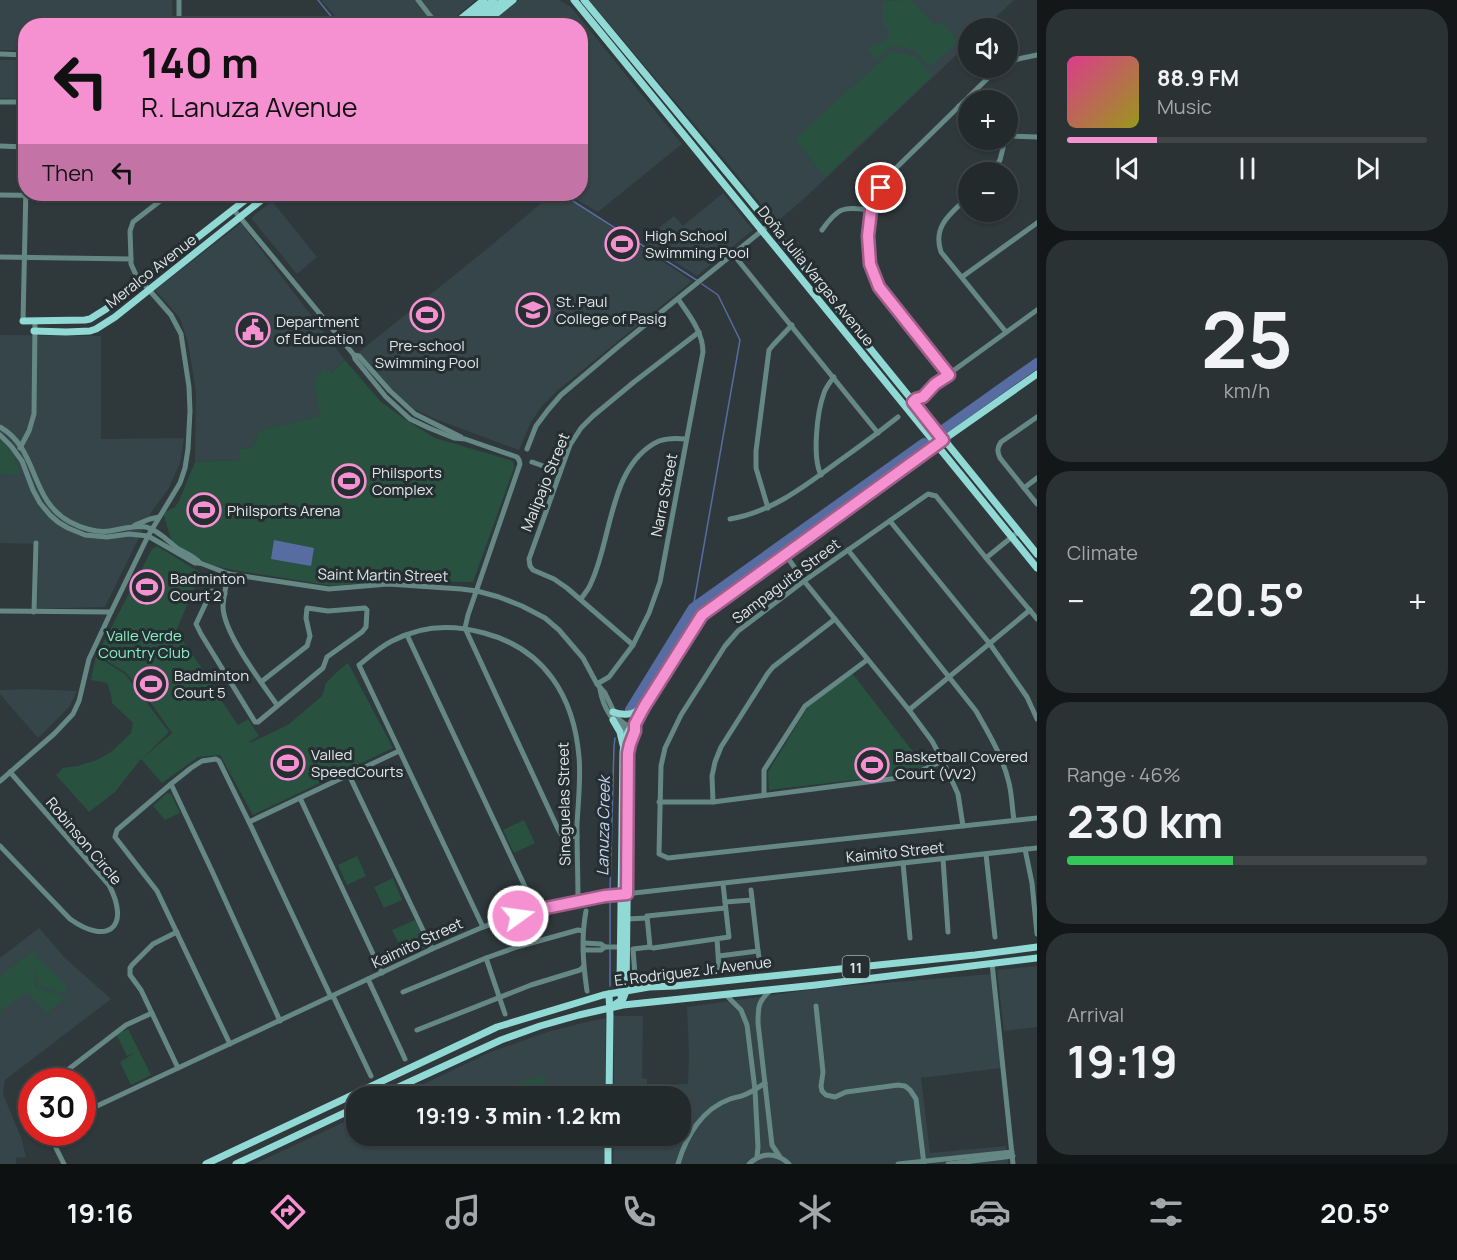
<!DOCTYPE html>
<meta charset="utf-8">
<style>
body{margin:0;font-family:Manrope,sans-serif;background:#2b3234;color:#f1f3f6;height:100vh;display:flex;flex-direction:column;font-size:22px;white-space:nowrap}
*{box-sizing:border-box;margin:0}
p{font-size:20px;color:#a3a7a9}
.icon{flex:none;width:33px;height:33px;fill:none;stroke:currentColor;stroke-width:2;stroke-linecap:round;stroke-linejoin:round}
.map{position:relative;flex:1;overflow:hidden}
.side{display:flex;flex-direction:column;gap:9px;padding:9px;background:#131718;width:420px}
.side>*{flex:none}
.banner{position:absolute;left:18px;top:18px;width:570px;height:183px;border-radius:24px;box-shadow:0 2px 4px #0004,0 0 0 2px #404648;background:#f590d1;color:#111;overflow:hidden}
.tools{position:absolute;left:958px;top:18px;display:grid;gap:12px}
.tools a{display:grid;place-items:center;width:60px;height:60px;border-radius:50%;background:#232a2c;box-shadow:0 2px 4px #0004,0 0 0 2px #404648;font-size:30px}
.speed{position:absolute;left:18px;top:1068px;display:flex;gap:12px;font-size:30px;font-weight:700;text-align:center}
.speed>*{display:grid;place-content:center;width:78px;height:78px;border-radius:50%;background:#232a2c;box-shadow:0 2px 4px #0004,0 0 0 2px #404648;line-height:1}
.speed .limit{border:9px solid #d22;background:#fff;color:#111}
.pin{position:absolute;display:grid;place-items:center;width:51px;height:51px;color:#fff;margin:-26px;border:3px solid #fff;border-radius:50%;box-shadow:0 2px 6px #0007}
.me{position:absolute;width:66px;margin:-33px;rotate:76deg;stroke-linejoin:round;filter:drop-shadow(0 0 4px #0008)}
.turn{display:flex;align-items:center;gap:21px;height:126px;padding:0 24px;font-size:27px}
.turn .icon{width:78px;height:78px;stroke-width:2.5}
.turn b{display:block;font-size:42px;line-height:51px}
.then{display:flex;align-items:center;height:57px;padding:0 24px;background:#0003;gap:12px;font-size:22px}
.big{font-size:45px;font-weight:700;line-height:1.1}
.side .card{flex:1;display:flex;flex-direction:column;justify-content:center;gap:9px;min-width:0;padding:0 21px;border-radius:24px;background:#2b3234}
.side .dial{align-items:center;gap:0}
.dial b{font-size:78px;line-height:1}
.song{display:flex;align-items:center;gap:18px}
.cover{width:72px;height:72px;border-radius:9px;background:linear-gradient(135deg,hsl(330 70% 55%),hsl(60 70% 35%))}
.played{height:6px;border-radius:3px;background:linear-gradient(90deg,#f590d1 25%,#404648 25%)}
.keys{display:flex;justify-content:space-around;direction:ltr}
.heat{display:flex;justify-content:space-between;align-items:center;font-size:33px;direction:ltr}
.charge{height:9px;border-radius:4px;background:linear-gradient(90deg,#34c759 46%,#404648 0)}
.trip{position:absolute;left:346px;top:1086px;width:345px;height:60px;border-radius:24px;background:#232a2c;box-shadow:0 2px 4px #0004,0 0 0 2px #404648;font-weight:700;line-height:60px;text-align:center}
.menu{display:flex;height:96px;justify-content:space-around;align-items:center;background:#0e1112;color:#a3a7a9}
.menu .icon{width:42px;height:42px}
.menu .active{color:#f590d1}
.menu b{font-size:27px;color:#f1f3f6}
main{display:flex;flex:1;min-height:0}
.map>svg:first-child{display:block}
.built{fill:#354549}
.green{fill:#285140}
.water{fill:#576da1}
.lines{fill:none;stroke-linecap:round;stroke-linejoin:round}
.stream{stroke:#576da1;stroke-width:1.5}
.river{stroke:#576da1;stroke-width:10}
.minor{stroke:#658885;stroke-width:5}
.major{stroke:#90d9d4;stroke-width:7}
.major-bridge{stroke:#90d9d4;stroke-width:7}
.route-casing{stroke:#9f5e88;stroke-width:15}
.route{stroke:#f590d1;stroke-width:10}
.labels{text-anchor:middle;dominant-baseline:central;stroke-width:6;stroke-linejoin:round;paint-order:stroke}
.shield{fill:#252e30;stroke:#a9b0b1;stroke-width:1.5}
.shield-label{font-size:14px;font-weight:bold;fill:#e1e7e8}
.poi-label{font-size:15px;fill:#e1e7e8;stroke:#252e30;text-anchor:start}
.street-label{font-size:15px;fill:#e1e7e8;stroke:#252e30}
.park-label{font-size:15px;fill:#86efc3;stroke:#252e30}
.water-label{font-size:16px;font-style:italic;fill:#c9d7f7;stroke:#252e30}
</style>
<main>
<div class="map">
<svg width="1037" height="1164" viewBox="0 0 1037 1164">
<rect width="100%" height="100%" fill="#2f383b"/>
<g class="built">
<path d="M0 0H172L173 25 26 26 25 50H0Z"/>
<path d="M321 0H476L445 26 343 25Z"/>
<path d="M518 0H559L571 7 682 144 598 212 567 194H580V26H487Z"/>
<path d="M589 0H1014L984 28H969V43L809 194 776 223 723 158Z"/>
<path d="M0 60H25V99L0 98Z"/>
<path d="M723 193 753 230 697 276 642 241 674 216 683 226Z"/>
<path d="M552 194H562L692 281 557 391 542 406 531 422 519 450 435 419 414 409 395 393 359 352 488 248Z"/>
<path d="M272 201 317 257 297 274 251 218Z"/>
<path d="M241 223 345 360 331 373 322 416 260 430 253 449 239 460 195 462 196 392 188 343 180 318 155 290Z"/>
<path d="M0 335 101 336V439L184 438 180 463 169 488 152 511 105 607 37 609 39 544 0 543Z"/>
<path d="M31 689 77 691 69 707 38 738 0 694V690Z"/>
<path d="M39 928 65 958 111 999 5 1080 3 1094 22 1140 26 1157 16 1158V1164H0V958Z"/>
<path d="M1037 966V1027L1004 1031 997 970Z"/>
<path d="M992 974 1001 1068 921 1078 930 1153 1006 1146 1008 1164H613L614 1136H681V1096H614V1016H643L642 1078 647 1079V1085L688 1084 689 1056 687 1007 823 988Z"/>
<path d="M606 1018 605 1096H399L488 1053 547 1032 582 1023Z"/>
<path d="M357 1116V1136H605V1164H254Z"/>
</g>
<g class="green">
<path d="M910 0 915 4 932 23 943 24 958 41 930 67 916 51 894 46 890 48 877 60 867 48 880 43 889 37V31L883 24V1Z"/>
<path d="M892 51 916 56 932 76 825 177 795 139Z"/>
<path d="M345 360 381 402 406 420 435 438 513 461 514 468 473 582 383 581 333 586 233 570 211 565 197 558 172 542 163 513 175 507 179 501 195 462 239 460 240 449 253 448 260 430 321 416 314 384 323 368 331 373Z"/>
<path d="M0 439 14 456 21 475 0 474Z"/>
<path d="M157 546 201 573 176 631 208 677 210 684 238 725 248 719 259 736 249 742 250 743 288 725 322 696 326 683 338 671 348 663 393 748 253 815 220 755 198 757 162 783 141 759 115 792 89 812 56 775 63 768 78 766 97 760 111 752 131 733 133 723 112 703 111 694 107 683 91 680 96 656 125 674 169 732 143 758 172 733 146 696 125 672 97 655 152 549Z"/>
<path d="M852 673 924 766 905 774 769 790 768 772 809 705Z"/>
<path d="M167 793 171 794 180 813 165 820 153 806Z"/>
<path d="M524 820 535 843 514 853 503 830Z"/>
<path d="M357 856 366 876 347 885 338 865Z"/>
<path d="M393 878 402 900 384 908 374 887Z"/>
<path d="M415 920 428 946 405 956 392 930Z"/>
<path d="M37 951 36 956 65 984V993L38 986 36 964 35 987 66 997 47 1013 27 992 0 1011V976L32 952Z"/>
<path d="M128 1029 151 1075 131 1085 120 1062 136 1052 127 1056 116 1034Z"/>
<path d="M543 1075 547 1089 523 1096H518L515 1084Z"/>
</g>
<path class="water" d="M274 540 314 548 311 566 271 559Z"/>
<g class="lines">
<g class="stream">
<path d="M318 0 339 26"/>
<path d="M562 194 698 281"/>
<path d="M693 608 740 340 718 295 702 284"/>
<path d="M610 893 614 746 615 738"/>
<path d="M610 898V944"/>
<path d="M610 949V986"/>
</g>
<g class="river">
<path d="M944 429 1037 363"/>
<path d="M630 710 693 608 924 443"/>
</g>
<g class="minor">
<path d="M179 0V26"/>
<path d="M418 0 438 26"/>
<path d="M0 54 26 55"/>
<path d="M1008 64 1018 59 1037 55"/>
<path d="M0 102H26"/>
<path d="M959 106 969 119"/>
<path d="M1008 136 1037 137"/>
<path d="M0 146 26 147"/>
<path d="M992 172 1000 160 1005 140"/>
<path d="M0 195 165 197"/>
<path d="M969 196C952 213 932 225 941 252L1006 332"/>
<path d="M233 209 354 355 355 359 386 397 410 419 429 428 454 438 465 439 517 457 519 460 520 464 468 615 465 628 558 829 562 835 577 837"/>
<path d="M822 230C839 206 843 207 871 210"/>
<path d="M733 254 878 433"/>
<path d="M0 257 131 259"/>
<path d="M962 277 1037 223"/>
<path d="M23 321 26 186"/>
<path d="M354 355 359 356 390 391 415 414 461 437"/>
<path d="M949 375 879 287 870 264 868 236 871 210 881 188 894 170 990 76 1002 68"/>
<path d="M916 399 923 397 934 386"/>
<path d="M906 407C917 398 921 390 935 384L1037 310"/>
<path d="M1037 417 1001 442C997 448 997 451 1000 458L1037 504"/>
<path d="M0 427C39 449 29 500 70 522 81 528 97 533 110 531 122 529 135 525 146 527 158 530 168 541 177 548 185 553 194 556 200 563"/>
<path d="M0 435 11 446 22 461 33 490 40 503 50 515 58 522 68 528 85 535 107 537 129 534 148 536 195 563H200L229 574 329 589 388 584 461 589 477 591 499 597 522 606 545 618 559 630 583 658 597 684 605 693 617 718 633 730"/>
<path d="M20 448 29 431 34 414 35 321"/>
<path d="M527 449 536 426 548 410 561 395 619 346 769 225"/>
<path d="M532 462 560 472"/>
<path d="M821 475C812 457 817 412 824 393 826 387 830 382 834 377"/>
<path d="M1024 488 1037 478"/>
<path d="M768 508 756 468V451L769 350 774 344 792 325"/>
<path d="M730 519C772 512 805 486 839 461 859 447 879 432 898 417"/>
<path d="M890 521 990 644 1027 697 1037 719"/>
<path d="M135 525 150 519 159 517"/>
<path d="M848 550 976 711C989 734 1003 757 1009 783 1012 795 1012 808 1014 820"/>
<path d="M785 554 804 581 909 710 932 741 943 761 958 794 963 826"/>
<path d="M986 558 1018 532"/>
<path d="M229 574C226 584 224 595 223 606 223 633 262 683 277 705"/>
<path d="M225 594 212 591 211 592 196 624 201 634 255 722H258L323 668 327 657 362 632 366 627 367 610 365 608 328 611 307 608 306 618 310 636 307 646 261 682"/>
<path d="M581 599C584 594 589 589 591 583 612 540 609 464 659 441 668 438 677 438 686 439"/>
<path d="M0 611 111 612"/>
<path d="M34 612 36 543"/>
<path d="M1037 619 986 558 936 496 928 494 804 581 738 631 725 646 681 715 665 748 661 766 659 854 668 858 1037 818"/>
<path d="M407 635 536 910"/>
<path d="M633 645 567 588 554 579 533 570 530 566 529 559 570 445 581 428 593 416 634 382 699 332"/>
<path d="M597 684 609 677 633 645 649 613 660 582 703 352C703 332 689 315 678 299"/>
<path d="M600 689C603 708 614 724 631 734"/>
<path d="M909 710 1030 610"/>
<path d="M349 775 432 949"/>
<path d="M0 781 54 734 73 714 79 701 89 659 111 612 148 536 180 483 185 468 188 449 190 411 189 387 181 334 171 315 136 275 131 264V259L130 231 133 222 169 194"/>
<path d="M171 784 212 871 280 1021"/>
<path d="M764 795V770L805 706 867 660"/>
<path d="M300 798 382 973"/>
<path d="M659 802H713L906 777 943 761"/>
<path d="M713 802 712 776 715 762 721 747 768 673 773 667 835 619"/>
<path d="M249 822 399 751"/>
<path d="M0 846 70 919C108 946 131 927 109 885L10 772"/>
<path d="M1025 849 1032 883 1037 934"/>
<path d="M986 854 995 937"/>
<path d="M943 859 948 932"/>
<path d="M903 863 910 938"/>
<path d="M723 884 729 937 653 948 650 947 647 916 725 908"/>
<path d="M725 902 752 900"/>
<path d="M586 911C581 938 583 963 587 991"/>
<path d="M627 919 647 918"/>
<path d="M483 927 359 665C369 657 380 647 392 641 422 625 452 624 484 633 545 649 574 697 579 757 581 780 578 803 577 825 577 851 578 877 578 903"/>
<path d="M177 932 153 944 132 965 130 968V975L141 990 178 1068"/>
<path d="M717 939 719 969"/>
<path d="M584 943 601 944 605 947H623"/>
<path d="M584 950H601L605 947"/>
<path d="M758 951 760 964"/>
<path d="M719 956 758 951 751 890"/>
<path d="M486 958 505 1014"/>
<path d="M992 963 1013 1164"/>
<path d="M635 975 633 949 650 947"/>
<path d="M368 979 405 1059"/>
<path d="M771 990C758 1001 758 1007 758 1023L772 1145 780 1157"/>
<path d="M403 992 486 958 517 947 578 930 583 931"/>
<path d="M725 994 741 1010 747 1025 755 1090 758 1147 757 1157"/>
<path d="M333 996 371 1076"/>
<path d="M816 1006 823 1072 821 1086 822 1091 826 1095 835 1097 846 1092 898 1085 905 1086 910 1090 916 1099 924 1164"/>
<path d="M417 1030 531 985 580 970 583 967"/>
<path d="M230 1044 157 891 115 837 117 830 171 784 191 768 202 761 216 759 219 761 249 822 331 997"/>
<path d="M52 1082 126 1025 152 1013"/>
<path d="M82 1113 432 949 483 927 536 910 607 896 1037 848"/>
<path d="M48 1132 64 1164"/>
<path d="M678 1164C686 1136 702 1109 730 1099 735 1097 740 1097 744 1095 752 1092 759 1087 765 1083"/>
<path d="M749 1164C761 1152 777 1152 789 1164"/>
<path d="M898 1164 1012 1152"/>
<path d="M948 1164 1013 1156"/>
</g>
<g class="major">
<path d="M574 0 1037 568"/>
<path d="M584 0 739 187 1037 554"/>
<path d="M452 26 484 0"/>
<path d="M462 26 494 0"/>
<path d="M481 26 513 0"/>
<path d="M23 321 85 320 90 319 106 309 253 194"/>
<path d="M34 331 66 332 90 331 96 329 115 317 269 194"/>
<path d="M613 712C624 716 632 715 642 708"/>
<path d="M613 720 620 732 623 745"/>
<path d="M621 996 620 983 623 752C624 742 626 730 635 724"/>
<path d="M610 1008 623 999 626 991 629 748 635 731V724L644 707 702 615 926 452 1037 374"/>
<path d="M379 1096 501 1040 540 1026 579 1015 623 1005 816 985 1037 958"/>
<path d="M609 1096 610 1016 609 994"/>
<path d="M206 1164 497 1027 603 995 649 987 675 986 975 955 1037 947"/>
<path d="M236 1164 357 1107"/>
<path d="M608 1164V1136"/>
</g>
<path class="major-bridge" d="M472 26 504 0"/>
</g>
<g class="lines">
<defs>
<path id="route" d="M518 916 536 910 605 896 627 894 628 753 630 744 635 731V724L644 707 702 615 943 440 913 402 916 399 923 397 935 384 949 375 879 287 870 264 868 236 871 210 881 188"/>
</defs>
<use href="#route" class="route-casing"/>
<use href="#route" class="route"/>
</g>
<defs>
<symbol id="stadium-ring" viewBox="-11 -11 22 22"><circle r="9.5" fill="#252e30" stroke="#f590d1" stroke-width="1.5"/><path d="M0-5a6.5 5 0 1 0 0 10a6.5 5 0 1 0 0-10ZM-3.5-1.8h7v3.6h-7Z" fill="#f590d1"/></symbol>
<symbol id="university-ring" viewBox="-11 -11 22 22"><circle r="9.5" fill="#252e30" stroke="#f590d1" stroke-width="1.5"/><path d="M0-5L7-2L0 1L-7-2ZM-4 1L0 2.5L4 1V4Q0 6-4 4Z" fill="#f590d1"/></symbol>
<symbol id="civic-ring" viewBox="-11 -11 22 22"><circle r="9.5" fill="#252e30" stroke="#f590d1" stroke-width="1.5"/><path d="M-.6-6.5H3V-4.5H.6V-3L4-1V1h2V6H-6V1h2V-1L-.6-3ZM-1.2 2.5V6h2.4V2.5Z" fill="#f590d1"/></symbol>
</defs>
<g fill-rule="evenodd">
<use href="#stadium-ring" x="603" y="225" width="38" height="38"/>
<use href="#university-ring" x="514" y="291" width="38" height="38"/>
<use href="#stadium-ring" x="408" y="296" width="38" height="38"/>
<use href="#civic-ring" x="234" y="311" width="38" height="38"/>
<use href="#stadium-ring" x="330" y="462" width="38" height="38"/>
<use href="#stadium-ring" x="185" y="491" width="38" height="38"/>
<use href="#stadium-ring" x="128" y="568" width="38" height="38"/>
<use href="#stadium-ring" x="132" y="665" width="38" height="38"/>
<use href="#stadium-ring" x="269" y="744" width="38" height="38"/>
<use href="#stadium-ring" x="853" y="746" width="38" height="38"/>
</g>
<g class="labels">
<rect class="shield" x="842.5" y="956" width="27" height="22" rx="4.5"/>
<g class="shield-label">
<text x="856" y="967">11</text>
</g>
<g class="poi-label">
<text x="645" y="235">High School<tspan x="645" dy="17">Swimming Pool</tspan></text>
<text x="556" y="301">St. Paul<tspan x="556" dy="17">College of Pasig</tspan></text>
<text x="276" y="321">Department<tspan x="276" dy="17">of Education</tspan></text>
<text x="427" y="345" text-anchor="middle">Pre-school<tspan x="427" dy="17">Swimming Pool</tspan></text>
<text x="372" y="472">Philsports<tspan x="372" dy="17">Complex</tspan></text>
<text x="227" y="510">Philsports Arena</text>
<text x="170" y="578">Badminton<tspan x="170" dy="17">Court 2</tspan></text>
<text x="174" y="675">Badminton<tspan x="174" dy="17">Court 5</tspan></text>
<text x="311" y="754">Valled<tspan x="311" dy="17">SpeedCourts</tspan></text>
<text x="895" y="756">Basketball Covered<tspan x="895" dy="17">Court (VV2)</tspan></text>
</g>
<g class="street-label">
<text transform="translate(151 271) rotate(-38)">Meralco Avenue</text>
<text transform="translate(816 276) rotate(51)">Doña Julia Vargas Avenue</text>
<text transform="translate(545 482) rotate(-68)">Malipajo Street</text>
<text transform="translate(664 495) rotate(-79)">Narra Street</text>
<text transform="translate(383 575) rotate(1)">Saint Martin Street</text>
<text transform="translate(786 581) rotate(-37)">Sampaguita Street</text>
<text transform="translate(564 804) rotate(-91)">Sineguelas Street</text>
<text transform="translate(84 841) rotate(50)">Robinson Circle</text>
<text transform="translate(895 852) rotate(-6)">Kaimito Street</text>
<text transform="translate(417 943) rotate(-25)">Kaimito Street</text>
<text transform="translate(693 971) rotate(-7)">E. Rodriguez Jr. Avenue</text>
</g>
<g class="park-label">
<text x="144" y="635">Valle Verde<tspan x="144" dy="17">Country Club</tspan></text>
</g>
<g class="water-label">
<text transform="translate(603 826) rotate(-89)">Lanuza Creek</text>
</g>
</g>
</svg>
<div class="tools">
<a><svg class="icon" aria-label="sound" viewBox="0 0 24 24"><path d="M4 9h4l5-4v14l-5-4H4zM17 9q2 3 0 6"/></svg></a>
<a>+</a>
<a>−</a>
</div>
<div class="speed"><div class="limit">30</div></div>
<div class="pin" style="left:881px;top:188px;background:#d93025"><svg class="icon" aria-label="arrive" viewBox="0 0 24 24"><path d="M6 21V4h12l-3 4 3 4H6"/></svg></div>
<svg class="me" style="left:518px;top:916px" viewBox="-20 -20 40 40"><circle r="17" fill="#f590d1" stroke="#fff" stroke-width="3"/><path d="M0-11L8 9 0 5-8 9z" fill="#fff"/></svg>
<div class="trip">19:19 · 3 min · 1.2 km</div>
<div class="banner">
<div class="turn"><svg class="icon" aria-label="left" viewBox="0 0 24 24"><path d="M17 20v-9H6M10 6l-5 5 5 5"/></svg><div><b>140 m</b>R. Lanuza Avenue</div></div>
<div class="then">Then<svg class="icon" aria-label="left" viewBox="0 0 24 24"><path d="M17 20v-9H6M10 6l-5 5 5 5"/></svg></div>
</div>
</div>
<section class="side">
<div class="card">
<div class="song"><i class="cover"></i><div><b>88.9 FM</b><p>Music</p></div></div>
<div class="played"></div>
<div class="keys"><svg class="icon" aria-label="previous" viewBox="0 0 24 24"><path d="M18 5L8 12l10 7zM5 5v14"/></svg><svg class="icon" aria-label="pause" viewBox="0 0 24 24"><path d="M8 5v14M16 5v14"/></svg><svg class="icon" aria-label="next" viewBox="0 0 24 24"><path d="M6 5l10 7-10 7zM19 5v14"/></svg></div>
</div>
<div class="card dial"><b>25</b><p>km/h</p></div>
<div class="card"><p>Climate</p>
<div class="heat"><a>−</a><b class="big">20.5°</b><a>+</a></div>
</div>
<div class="card"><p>Range · 46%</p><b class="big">230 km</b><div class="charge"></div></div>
<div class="card"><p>Arrival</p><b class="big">19:19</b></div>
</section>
</main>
<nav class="menu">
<b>19:16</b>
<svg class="icon active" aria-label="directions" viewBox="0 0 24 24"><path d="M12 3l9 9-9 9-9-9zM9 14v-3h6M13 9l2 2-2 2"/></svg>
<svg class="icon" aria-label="music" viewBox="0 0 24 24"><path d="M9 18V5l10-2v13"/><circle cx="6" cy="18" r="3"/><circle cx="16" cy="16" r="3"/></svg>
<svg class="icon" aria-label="phone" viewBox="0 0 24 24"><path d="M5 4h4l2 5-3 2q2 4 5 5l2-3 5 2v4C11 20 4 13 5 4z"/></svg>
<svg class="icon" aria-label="climate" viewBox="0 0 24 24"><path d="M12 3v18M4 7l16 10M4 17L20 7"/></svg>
<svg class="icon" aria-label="car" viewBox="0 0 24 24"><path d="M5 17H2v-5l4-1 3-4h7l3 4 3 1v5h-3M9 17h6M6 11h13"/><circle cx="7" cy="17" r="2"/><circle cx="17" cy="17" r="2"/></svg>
<svg class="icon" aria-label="filters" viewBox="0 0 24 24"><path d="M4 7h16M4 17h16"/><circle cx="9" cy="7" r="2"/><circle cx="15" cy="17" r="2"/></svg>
<b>20.5°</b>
</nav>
